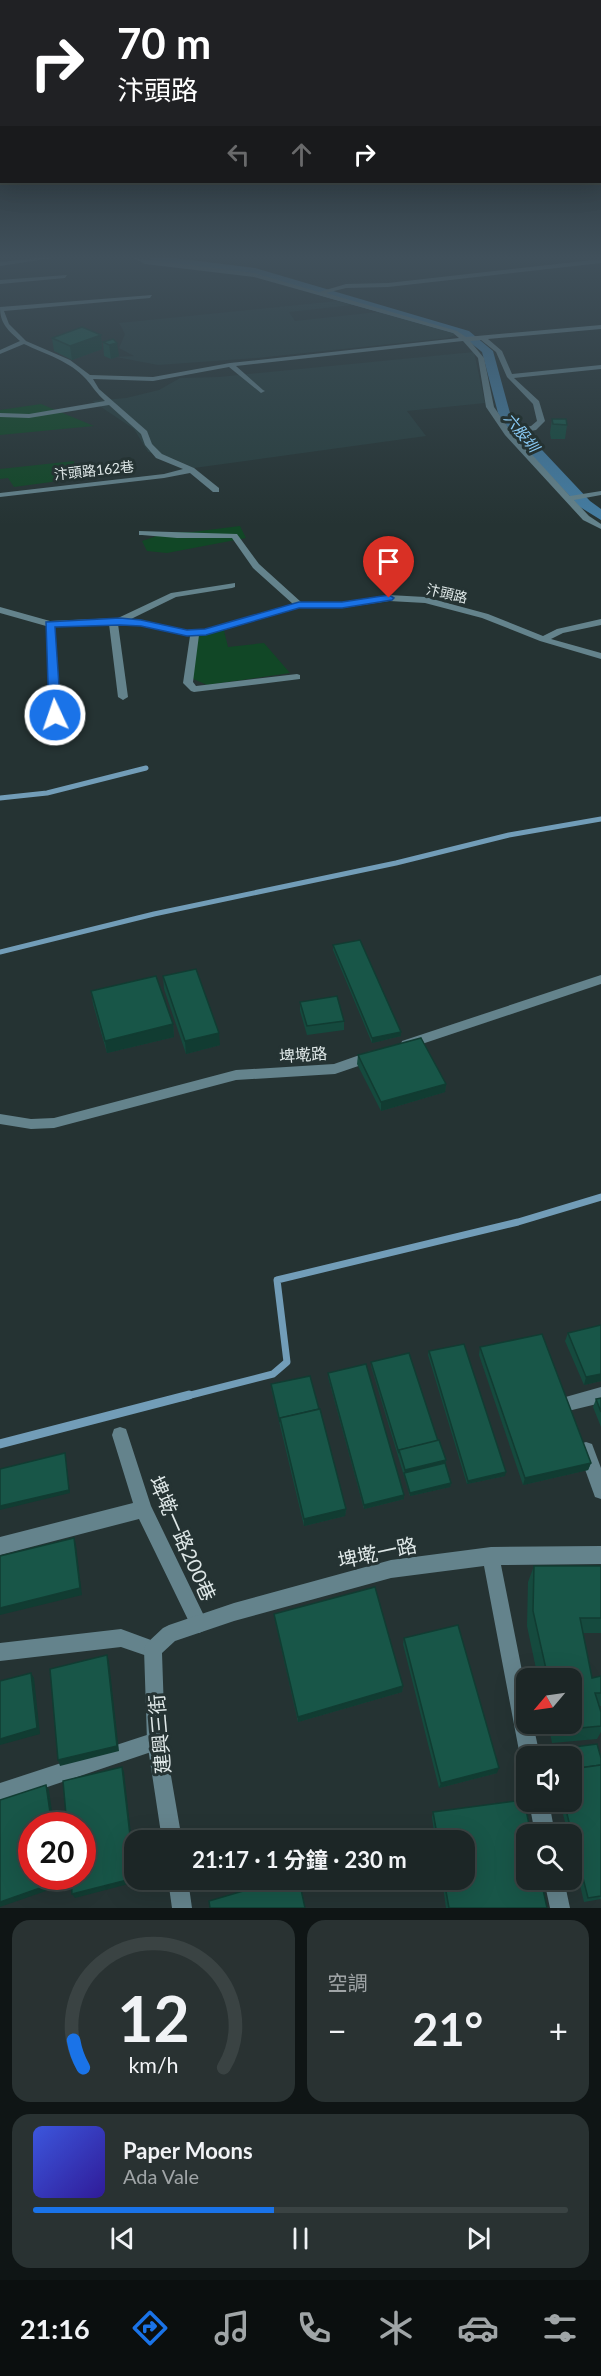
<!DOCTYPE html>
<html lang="zh-TW">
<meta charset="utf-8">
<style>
body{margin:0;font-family:Lato,"Noto Sans TC",sans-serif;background:#293232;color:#f1f3f6;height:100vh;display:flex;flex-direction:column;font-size:22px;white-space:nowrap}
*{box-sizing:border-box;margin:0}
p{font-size:20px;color:#a0a5a7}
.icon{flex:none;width:33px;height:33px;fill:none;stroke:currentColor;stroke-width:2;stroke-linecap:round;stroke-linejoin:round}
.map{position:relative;height:1908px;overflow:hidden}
.details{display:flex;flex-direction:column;gap:12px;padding:12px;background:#0f1515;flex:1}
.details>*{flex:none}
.banner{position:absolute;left:0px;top:0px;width:602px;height:183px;box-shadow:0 6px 24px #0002,0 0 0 2px #3a4343;background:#202124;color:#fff;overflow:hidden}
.needle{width:39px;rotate:241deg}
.buttons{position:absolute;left:516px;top:1668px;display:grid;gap:12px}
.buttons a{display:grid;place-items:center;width:66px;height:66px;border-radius:12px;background:#1c2626;box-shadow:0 6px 24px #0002,0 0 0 2px #3a4343;font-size:30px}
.speed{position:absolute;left:18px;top:1812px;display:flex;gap:12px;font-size:30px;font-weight:700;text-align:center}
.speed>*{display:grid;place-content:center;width:78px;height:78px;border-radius:50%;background:#1c2626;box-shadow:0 6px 24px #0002,0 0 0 2px #3a4343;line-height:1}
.speed .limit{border:9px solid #d22;background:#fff;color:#111}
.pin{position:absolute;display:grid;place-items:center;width:51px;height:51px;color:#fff;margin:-62px -26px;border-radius:50% 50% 50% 0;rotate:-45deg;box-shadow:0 0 6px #0007}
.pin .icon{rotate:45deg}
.me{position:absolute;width:66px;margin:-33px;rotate:357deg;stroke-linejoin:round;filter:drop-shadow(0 0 4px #0008)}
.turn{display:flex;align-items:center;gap:21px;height:126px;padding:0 18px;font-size:27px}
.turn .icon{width:78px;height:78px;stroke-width:2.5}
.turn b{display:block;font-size:42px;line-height:51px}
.lanes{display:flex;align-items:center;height:57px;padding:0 18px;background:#0003;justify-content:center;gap:30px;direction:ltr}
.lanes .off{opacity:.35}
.big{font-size:45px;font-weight:700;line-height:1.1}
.details .widget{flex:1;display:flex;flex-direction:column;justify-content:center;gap:9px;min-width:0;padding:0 21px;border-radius:18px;background:#293232}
.details .dial{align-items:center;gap:0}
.dial svg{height:156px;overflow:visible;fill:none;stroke:#3a4343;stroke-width:7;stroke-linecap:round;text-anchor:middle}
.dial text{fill:#f1f3f6;stroke:none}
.song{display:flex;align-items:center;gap:18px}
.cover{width:72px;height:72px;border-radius:9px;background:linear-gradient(135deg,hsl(230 70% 55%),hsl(250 70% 35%))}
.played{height:6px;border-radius:3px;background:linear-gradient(90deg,#1a73e8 45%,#3a4343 45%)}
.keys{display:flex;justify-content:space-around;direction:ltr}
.heat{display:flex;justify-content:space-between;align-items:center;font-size:33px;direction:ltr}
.details .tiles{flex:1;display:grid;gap:12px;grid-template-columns:1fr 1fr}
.widget:last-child{grid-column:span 2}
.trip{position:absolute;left:124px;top:1830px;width:351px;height:60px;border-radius:18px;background:#1c2626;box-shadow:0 6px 24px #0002,0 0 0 2px #3a4343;font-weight:700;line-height:60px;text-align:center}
.tab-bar{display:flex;height:96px;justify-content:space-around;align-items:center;background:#0b0f0f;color:#a0a5a7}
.tab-bar .icon{width:42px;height:42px}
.tab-bar .selected{color:#1a73e8}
.tab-bar b{font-size:27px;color:#f1f3f6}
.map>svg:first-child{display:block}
.built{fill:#283e3e}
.green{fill:#114726}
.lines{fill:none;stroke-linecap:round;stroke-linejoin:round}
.stream-far2{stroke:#729db8;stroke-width:5}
.stream-far1{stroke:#729db8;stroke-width:7}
.stream{stroke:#729db8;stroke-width:9}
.canal{fill:#447da3;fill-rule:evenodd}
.lane{fill:#64838c;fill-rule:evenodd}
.street{fill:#64838c;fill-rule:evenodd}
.wall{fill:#154a3e}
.shaded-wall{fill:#113c32}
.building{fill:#185648;stroke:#113c32;stroke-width:1.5}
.route{fill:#1a73e8;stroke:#114b97;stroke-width:1.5}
.labels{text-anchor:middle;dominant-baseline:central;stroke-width:6;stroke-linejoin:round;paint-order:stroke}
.far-street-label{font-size:14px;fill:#dfe8e8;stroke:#253333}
.far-water-label{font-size:15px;font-style:italic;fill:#8bccf8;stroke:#253333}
.street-label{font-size:16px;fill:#dfe8e8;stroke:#253333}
.near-street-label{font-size:20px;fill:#dfe8e8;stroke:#253333}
</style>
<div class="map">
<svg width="601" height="1908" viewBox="0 0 601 1908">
<rect width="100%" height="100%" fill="#253333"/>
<g class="built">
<path d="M337 301 353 305 289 312 295 321 378 312 453 331 455 335 448 338 257 358 158 365 116 357 134 356 119 348 125 334 119 323Z"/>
<path d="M474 352 485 403 407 411 426 436 194 468 172 458 148 452 134 429 92 401 126 398 159 390 180 378 219 377Z"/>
</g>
<g class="green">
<path d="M41 404 94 426 0 435V410Z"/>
<path d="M74 461V466L62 471 59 481 14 487 8 478 0 479V469Z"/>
<path d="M240 526 246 538 167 553 147 551 142 541 168 532H192Z"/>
<path d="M223 626 228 647 264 643 290 673 207 685 189 677 190 632Z"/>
</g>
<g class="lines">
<g class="stream-far2">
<path d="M0 798 47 793 146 768"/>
<path d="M0 952 154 914 396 863 509 835 601 819"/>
</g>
<path class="stream-far1" d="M183 1397 273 1374 287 1362 277 1280 518 1222 601 1197"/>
<path class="stream" d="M0 1444 189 1395"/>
<path class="canal" d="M149 258H175L255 268 469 331 493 351 510 413 526 433 590 501 601 509V520L580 507 516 439 498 413 482 352 461 335 329 298 254 274 154 261Z"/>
<g class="lane">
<path d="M38 258H52L0 266V262Z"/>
<path d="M134 258 254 273 319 292 346 284 388 283 601 259V263L388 287 346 288 326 293 457 331 466 337 601 325V329L488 339 502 351 512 374 601 365V369L514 378 539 401 545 421 536 430 513 434 570 496 601 491V495L574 500 589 516 601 524V529L583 520 505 435 486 407 478 358 463 341 236 366 263 390 265 391 261 393 229 367 153 381 93 379 99 389 147 431 152 444 162 454 194 468 219 488V492H213L190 473 164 478 0 497V493L164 474 183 469 156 458 145 445 141 434 109 405 29 418 0 417V413L29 414 105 401C97 394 93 387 86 379 70 361 45 354 24 344L0 354V350L20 341C8 330 0 324 0 307L152 295 150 298 4 311 9 324 26 341 70 360 90 375 153 377 230 363 459 338 453 333 254 277 145 264ZM481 340 496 352 507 377 533 404 537 421 531 426 510 430 494 407 484 358 470 341Z"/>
<path d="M67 275 65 278 0 284V280Z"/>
<path d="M139 531 237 534 259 564 301 602H342L389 595 425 597 488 614 543 636 557 629 601 619V625L563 633 551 639 601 653V659L540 641 482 618 425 603 389 601 342 608H299L209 634 199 635 193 682 196 686 297 674 300 675V679L194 692 191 691 183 683 190 636 141 626 118 624 128 697 123 700 118 697 109 624 55 627 60 715 55 718 52 717 46 626 0 613V607L50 621 118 618 171 593 235 583V587L232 588 176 597 131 619 187 630 205 629 293 604 253 568 232 538H177L142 535H139Z"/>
<path d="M601 975V984L407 1049 402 1047 401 1044 402 1041Z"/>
<path d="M371 1051 376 1052 377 1056 376 1060 335 1074 236 1080 54 1128 31 1129 0 1124V1114L31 1119 54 1118 236 1070 334 1064Z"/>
<path d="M601 1387V1403L568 1411 562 1408 560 1403 562 1398Z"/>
<path d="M120 1427 126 1429 128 1435 151 1506 208 1624 205 1630 199 1633 193 1630 139 1519 0 1555V1537L133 1503 112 1435 114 1429Z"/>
<path d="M586 1442 592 1444 601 1468V1499L595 1497 578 1450 580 1444Z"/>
<path d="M121 1629 159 1643 162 1649 159 1655 153 1658 121 1647 0 1661V1643Z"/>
<path d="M156 1732 163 1734 165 1741 163 1748 0 1803V1783Z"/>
</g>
<g class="street">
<path d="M601 1546V1564L501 1565 526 1691V1724H533L540 1756H526V1764L523 1763 520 1756 484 1566 391 1578 234 1621 175 1641 162 1653 165 1741 182 1840H162L147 1741 144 1649 147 1643 163 1628 169 1625 234 1603 391 1560 491 1547Z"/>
<path d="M529 1802H549L555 1834H535Z"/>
<path d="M168 1880H188L192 1908H172Z"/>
<path d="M544 1880H564L570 1908H550Z"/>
</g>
</g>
<g class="wall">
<path d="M101 335 102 349 72 360 54 351 52 338Z"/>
<path d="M113 339 119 356 111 359 104 356 103 342Z"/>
<path d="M552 419 567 425 565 439H551L550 433Z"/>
<path d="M333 945 401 1036 372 1043 333 950Z"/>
<path d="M163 976 220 1045 186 1054 164 989Z"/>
<path d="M91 991 173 1024 174 1037 107 1053 93 1004Z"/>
<path d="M300 1002 344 1021V1030L307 1035 300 1011Z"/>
<path d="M358 1055 446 1084 445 1092 381 1111 357 1064Z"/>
<path d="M601 1325V1381L584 1385 565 1341 568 1333Z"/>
<path d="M480 1347 591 1463 588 1470 523 1485 479 1355Z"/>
<path d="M429 1351 505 1476 467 1484 428 1355Z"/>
<path d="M371 1362 438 1441 446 1460 445 1463 451 1483 450 1487 410 1496 371 1366Z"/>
<path d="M328 1373 404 1499 364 1509 328 1377Z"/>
<path d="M271 1384 346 1509 345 1516 304 1526 271 1388Z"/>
<path d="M601 1398V1427L593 1407 596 1399Z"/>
<path d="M534 1566H601V1633H583L592 1678 601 1676V1706H599L601 1712V1732L597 1739 552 1743 548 1724H572V1678H538L527 1626 528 1582Z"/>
<path d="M274 1614 403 1686 402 1692 298 1722 275 1621Z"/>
<path d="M404 1638 497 1773 439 1788 403 1644Z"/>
<path d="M551 1750 601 1758V1899L584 1902 572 1851V1834H568L560 1802H572V1756H550V1753Z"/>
<path d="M433 1812 547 1908H446L442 1880H465V1840H435L432 1817Z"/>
</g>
<g class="shaded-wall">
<path d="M101 335 102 349 72 360 70 346Z"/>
<path d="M117 343 119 356 111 359 109 345Z"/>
<path d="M173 1024 174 1037 107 1053 105 1041Z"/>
<path d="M401 1032V1036L372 1043V1038Z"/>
<path d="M219 1033 220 1045 186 1054 185 1041Z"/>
<path d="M446 1084 445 1092 381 1111V1102Z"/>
<path d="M601 1374V1381L584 1385 586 1377Z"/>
<path d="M65 1453 70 1493 0 1510V1506Z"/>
<path d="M446 1460 444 1467 404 1473 405 1470Z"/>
<path d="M591 1463 588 1470 523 1485 525 1478Z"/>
<path d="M506 1472 505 1476 467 1484 468 1481Z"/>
<path d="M451 1483 450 1487 410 1496V1493Z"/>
<path d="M404 1495V1499L364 1509V1505Z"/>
<path d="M346 1509 345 1516 304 1526V1519Z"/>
<path d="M74 1538 76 1545 82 1595 0 1615V1608Z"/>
<path d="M107 1655 109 1661 119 1751 60 1766 58 1760Z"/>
<path d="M31 1673 34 1678 40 1734 0 1745V1739Z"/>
<path d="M403 1686 402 1692 298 1722V1717Z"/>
<path d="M122 1767 124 1772 135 1869V1880H136V1882L75 1898 72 1894Z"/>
<path d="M499 1768 497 1773 439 1788 441 1783Z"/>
<path d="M46 1785 49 1790 54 1826H52Z"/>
<path d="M59 1876H62L63 1885 0 1907V1902Z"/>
</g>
<g class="building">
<path d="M82 327 101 335 70 346 52 338Z"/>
<path d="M113 339 117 343 109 345 103 342Z"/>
<path d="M552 419H566L567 425 553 424Z"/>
<path d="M360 940 401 1032 372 1038 333 945Z"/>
<path d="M196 969 219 1033 185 1041 163 976Z"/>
<path d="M156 976 173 1024 105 1041 91 991Z"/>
<path d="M337 996 344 1021 307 1026 300 1002Z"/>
<path d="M421 1038 446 1084 381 1102 358 1055Z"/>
<path d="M601 1325V1374L586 1377 568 1333Z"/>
<path d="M542 1334 591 1463 525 1478 480 1347Z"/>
<path d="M464 1344 506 1472 468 1481 429 1351Z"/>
<path d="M409 1353 438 1441 399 1450V1453L371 1362Z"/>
<path d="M366 1364 404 1495 364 1505 328 1373Z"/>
<path d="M310 1376 319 1409 280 1418V1422L271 1384Z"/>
<path d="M601 1398V1412L596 1399Z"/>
<path d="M320 1409 346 1509 304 1519 280 1418Z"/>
<path d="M439 1440 446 1460 405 1470 399 1450Z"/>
<path d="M65 1453 69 1490 0 1506V1469Z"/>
<path d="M445 1463 451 1483 410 1493 404 1473Z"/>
<path d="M74 1538 80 1588 0 1608V1556Z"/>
<path d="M534 1566H601V1618H580L592 1678 601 1676V1693H595L601 1712V1726L559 1730 557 1724H572V1678H548L533 1611Z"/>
<path d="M375 1587 403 1686 298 1717 274 1614Z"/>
<path d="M458 1625 499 1768 441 1783 404 1638Z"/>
<path d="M107 1655 117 1746 58 1760 50 1669Z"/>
<path d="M31 1673 37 1728 0 1739V1681Z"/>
<path d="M597 1744 601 1758V1765L572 1769V1756H552L551 1750Z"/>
<path d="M601 1765V1896L588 1898 564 1802H572V1769Z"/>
<path d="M122 1767 135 1878 72 1894 71 1876H82V1826H67L63 1781Z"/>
<path d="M46 1785 52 1826H32V1876H59L60 1881 0 1902V1800Z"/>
<path d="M524 1800 531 1834H526V1880H541L547 1908H449L444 1880H465V1840H438L433 1812Z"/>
<path d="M281 1880H299L305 1908H210L209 1901Z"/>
</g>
<linearGradient id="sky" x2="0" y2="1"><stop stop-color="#141c1c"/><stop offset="0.49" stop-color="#40505b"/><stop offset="1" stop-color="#40505b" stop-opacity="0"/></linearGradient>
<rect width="601" height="525" fill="url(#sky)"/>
<path class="route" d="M389 595 394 598 392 600 342 608H299L206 635 187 636 141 626 120 625 55 627 61 715 55 718 49 715 46 622 120 618 141 620 187 630 205 629 299 602H342Z"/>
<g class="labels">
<g class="far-street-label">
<text transform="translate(94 470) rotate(-6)">汴頭路162巷</text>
<text transform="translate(447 593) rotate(13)">汴頭路</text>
</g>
<g class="far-water-label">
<text transform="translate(522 432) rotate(51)">六股圳</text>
</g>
<g class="street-label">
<text transform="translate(303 1054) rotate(-4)">埤墘路</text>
</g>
<g class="near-street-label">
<text transform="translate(183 1538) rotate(66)">埤墘一路200巷</text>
<text transform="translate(377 1552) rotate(-12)">埤墘一路</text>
<text transform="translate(159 1734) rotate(-95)">建興三街</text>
</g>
</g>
</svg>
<div class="buttons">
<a><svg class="needle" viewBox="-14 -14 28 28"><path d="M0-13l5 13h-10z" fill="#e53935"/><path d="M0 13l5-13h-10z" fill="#a0a5a7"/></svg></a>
<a><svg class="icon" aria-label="sound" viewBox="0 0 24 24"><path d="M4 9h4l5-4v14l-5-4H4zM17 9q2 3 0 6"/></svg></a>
<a><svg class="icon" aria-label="search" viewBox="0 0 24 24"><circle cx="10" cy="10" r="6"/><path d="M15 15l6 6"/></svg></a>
</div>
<div class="speed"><div class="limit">20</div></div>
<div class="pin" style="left:389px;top:598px;background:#d93025"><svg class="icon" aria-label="arrive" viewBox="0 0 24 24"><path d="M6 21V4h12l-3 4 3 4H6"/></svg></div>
<svg class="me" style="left:55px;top:715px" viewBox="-20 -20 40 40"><circle r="17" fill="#1a73e8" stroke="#fff" stroke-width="3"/><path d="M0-11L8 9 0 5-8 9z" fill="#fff"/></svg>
<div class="trip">21:17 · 1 分鐘 · 230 m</div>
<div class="banner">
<div class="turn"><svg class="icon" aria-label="right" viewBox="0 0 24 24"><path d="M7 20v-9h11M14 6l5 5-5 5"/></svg><div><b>70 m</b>汴頭路</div></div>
<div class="lanes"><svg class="icon off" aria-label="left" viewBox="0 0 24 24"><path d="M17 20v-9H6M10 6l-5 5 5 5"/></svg><svg class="icon off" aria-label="ahead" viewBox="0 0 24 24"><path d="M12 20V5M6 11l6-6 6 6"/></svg><svg class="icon" aria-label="right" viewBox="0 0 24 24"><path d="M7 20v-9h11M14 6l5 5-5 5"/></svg></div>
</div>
</div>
<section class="details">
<div class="tiles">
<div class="widget dial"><svg viewBox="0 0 100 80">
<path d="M14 69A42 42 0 1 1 86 69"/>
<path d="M14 69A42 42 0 0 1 9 55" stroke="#1a73e8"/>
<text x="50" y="56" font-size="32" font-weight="700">12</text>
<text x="50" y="72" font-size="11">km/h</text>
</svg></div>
<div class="widget"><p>空調</p>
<div class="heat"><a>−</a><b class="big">21°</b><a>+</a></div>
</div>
<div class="widget">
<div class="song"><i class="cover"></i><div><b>Paper Moons</b><p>Ada Vale</p></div></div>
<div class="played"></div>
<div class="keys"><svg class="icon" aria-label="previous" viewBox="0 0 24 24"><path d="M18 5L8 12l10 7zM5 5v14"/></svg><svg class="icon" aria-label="pause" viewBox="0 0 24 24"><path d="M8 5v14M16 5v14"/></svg><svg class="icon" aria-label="next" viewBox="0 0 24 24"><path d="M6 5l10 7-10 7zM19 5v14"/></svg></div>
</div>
</div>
</section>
<nav class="tab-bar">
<b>21:16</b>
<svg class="icon selected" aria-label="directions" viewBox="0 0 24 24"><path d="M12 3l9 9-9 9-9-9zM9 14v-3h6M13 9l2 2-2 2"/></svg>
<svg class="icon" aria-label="music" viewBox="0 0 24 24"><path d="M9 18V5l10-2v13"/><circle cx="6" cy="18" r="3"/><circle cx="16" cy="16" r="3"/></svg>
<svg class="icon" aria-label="phone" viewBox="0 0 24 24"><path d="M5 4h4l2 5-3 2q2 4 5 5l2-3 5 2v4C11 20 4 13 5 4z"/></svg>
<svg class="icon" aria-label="climate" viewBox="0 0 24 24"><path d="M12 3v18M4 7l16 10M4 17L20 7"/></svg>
<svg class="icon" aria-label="car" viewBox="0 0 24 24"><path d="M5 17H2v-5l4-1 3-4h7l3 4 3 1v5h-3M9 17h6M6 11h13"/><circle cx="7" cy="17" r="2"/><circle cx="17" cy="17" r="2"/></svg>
<svg class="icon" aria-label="filters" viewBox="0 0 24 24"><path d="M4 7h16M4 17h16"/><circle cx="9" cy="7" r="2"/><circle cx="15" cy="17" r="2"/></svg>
</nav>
